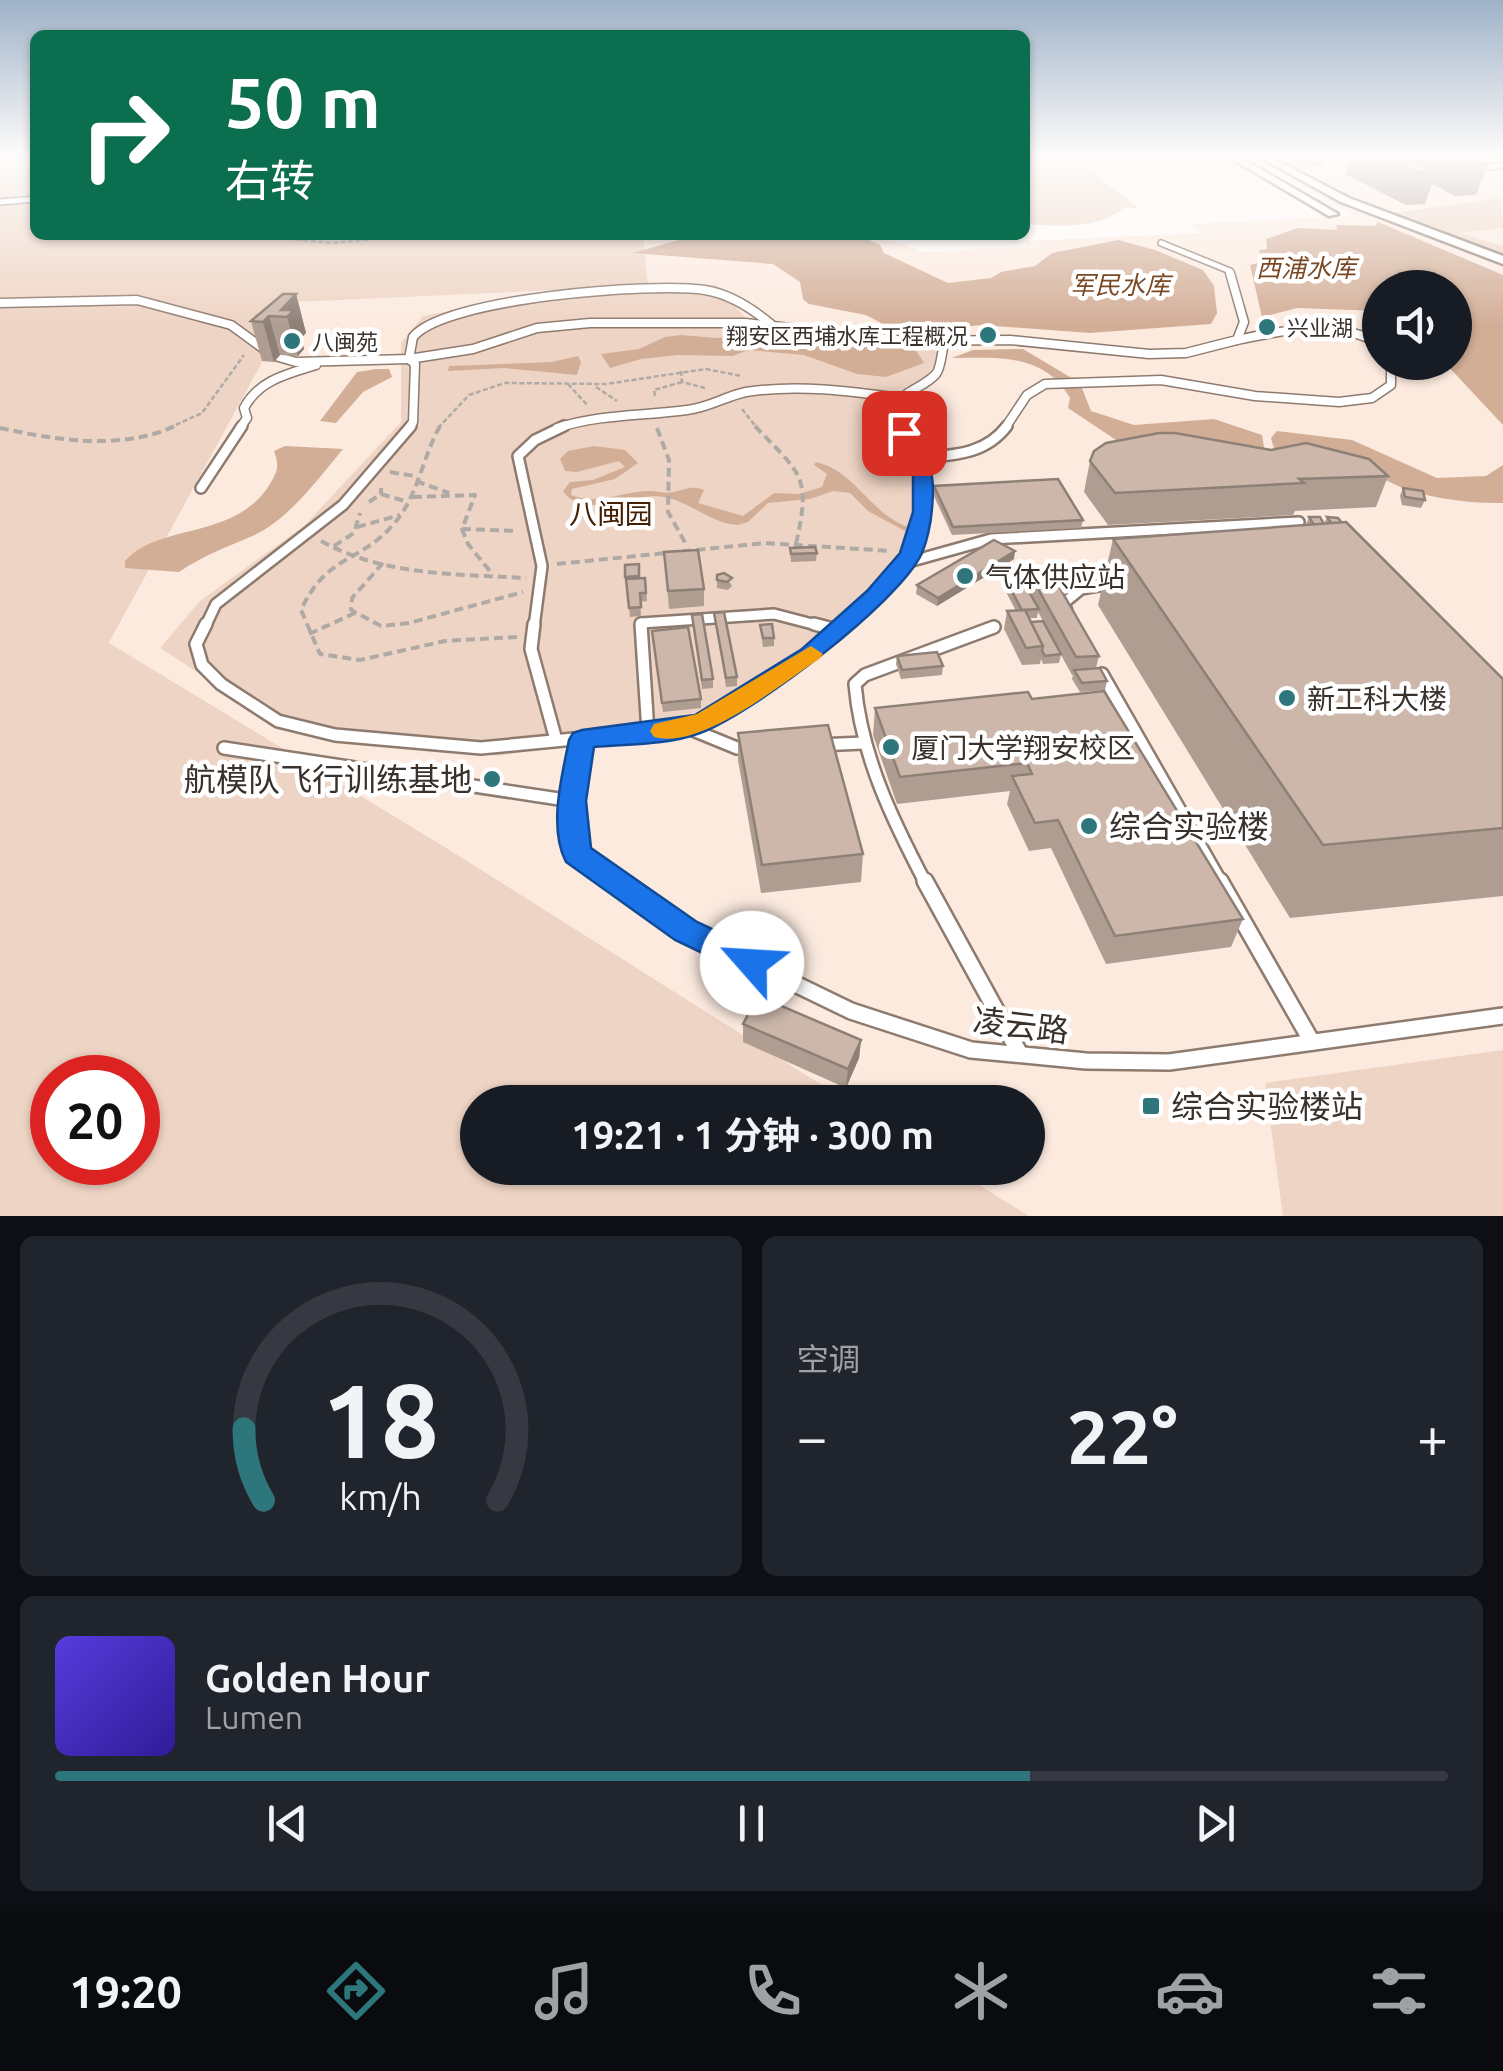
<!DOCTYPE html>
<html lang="zh">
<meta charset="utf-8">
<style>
body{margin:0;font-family:Ubuntu,"Noto Sans SC",sans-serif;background:#20242c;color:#f1f3f6;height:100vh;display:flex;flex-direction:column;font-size:38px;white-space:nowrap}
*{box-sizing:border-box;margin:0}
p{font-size:32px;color:#9ea1a6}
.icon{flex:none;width:55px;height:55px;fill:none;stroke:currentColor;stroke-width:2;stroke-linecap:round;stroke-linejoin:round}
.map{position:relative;height:1216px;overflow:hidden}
.details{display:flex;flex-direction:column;gap:20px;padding:20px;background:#0d0f14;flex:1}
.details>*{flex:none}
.guide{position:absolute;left:30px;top:30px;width:1000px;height:210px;border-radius:15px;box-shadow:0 2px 8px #0004;background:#0b6e4f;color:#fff;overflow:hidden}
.fabs{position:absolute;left:1362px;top:270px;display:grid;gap:20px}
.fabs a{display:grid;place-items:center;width:110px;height:110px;border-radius:50%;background:#171b24;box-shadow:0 2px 8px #0004;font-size:50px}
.speed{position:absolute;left:30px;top:1055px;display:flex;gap:20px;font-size:50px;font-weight:700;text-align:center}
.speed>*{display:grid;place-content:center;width:130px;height:130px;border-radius:50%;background:#171b24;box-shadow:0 2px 8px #0004;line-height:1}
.speed .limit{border:15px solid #d22;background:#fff;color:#111}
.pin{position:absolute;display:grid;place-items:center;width:85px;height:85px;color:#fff;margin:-42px;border-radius:20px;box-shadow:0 5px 15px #0006}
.me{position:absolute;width:110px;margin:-55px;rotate:296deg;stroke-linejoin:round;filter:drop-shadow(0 0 8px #0008)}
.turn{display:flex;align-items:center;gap:35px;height:210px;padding:0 30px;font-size:45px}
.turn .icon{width:130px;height:130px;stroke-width:2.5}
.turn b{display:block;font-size:70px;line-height:85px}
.big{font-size:75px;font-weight:700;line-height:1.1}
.details .card{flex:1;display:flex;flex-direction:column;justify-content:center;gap:15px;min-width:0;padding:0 35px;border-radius:15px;background:#20242c}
.details .dial{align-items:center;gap:0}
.dial svg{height:260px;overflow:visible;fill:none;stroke:#363941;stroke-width:7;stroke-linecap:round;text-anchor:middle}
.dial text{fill:#f1f3f6;stroke:none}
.song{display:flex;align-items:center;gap:30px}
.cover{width:120px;height:120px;border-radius:15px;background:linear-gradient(135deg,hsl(250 70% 55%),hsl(250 70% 35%))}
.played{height:10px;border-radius:5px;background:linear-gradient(90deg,#2d767c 70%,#363941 70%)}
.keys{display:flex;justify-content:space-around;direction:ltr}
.heat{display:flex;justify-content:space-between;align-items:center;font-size:55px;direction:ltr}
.details .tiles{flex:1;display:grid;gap:20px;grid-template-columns:1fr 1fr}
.card:last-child{grid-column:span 2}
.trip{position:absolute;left:460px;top:1085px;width:585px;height:100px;border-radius:50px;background:#171b24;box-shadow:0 2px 8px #0004;font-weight:700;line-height:100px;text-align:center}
.tabs{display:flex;height:160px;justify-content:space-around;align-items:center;background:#090b0e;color:#9ea1a6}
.tabs .icon{width:70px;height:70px}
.tabs .current{color:#2d767c}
.tabs b{font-size:45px;color:#f1f3f6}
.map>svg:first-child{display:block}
.built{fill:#fceadf;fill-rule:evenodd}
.green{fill:#eed4c4;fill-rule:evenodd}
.water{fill:#d3ae97}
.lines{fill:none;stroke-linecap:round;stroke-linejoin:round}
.service-far4-casing{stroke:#8e7b6f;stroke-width:8}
.service-far3-casing{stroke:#8e7b6f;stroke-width:11}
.service-far2-casing{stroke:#8e7b6f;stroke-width:14}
.service-far1-casing{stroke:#8e7b6f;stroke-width:16}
.service-casing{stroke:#8e7b6f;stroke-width:20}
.minor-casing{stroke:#8e7b6f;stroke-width:5}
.path-far1{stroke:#b0aaa6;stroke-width:2.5;stroke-dasharray:5 2.5;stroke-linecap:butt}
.path{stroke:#b0aaa6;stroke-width:4;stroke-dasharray:9 5;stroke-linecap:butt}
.service-far4{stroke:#fff;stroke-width:5}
.service-far3{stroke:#fff;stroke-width:8}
.service-far2{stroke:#fff;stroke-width:9}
.service-far1{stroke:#fff;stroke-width:11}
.service{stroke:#fff;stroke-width:15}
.minor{fill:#fff;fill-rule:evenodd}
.wall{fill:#af9d92;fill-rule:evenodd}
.shaded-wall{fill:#8f8077}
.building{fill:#ccb7aa;stroke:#8f8077;stroke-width:2.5}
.route{fill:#1a73e8;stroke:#114b97;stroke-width:2.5}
.slow{fill:#f59e0b}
.poi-dot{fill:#2d767c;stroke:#fff;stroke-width:4}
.labels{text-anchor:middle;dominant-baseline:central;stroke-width:9;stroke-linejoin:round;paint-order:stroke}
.far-poi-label{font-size:22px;fill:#39312b;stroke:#fff;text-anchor:start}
.far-water-label{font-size:25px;font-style:italic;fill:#7a4825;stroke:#fff}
.park-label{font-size:28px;fill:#442005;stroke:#fff}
.poi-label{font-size:28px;fill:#39312b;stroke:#fff;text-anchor:start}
.near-poi-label{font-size:32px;fill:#39312b;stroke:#fff;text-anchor:start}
.near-street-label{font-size:32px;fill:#39312b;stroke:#fff}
</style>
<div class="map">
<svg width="1503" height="1216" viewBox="0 0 1503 1216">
<rect width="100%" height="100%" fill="#fdf9f6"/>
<path class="built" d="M1249 156H1503V1216H1029L952 1168H1028V1102H849L448 849 109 644 295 302 647 286 643 235H877L923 252 1027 247 1025 241 1202 233 1187 224 1354 216ZM1380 288H1455V362H1380Z"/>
<g class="green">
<path d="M0 156H35V235H643L648 285H716L748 321 894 338 948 349 899 409 928 459 910 575 710 722 498 756 284 728 160 648 200 601 304 526 401 422V343L423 316 505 301 622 287 295 302 109 643 448 849 849 1102H478V1168H952L1029 1216H0ZM52 1078H138V1162H52Z"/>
<path d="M1025 156H1071L1140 209 1124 207C1101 230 1055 226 1025 224Z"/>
<path d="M1501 198 1503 228 1459 233 1503 246V260L1385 214Z"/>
<path d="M1503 1050V1216H1283L1265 1083Z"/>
</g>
<g class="water">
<path d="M1378 222 1503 275V425L1445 363 1455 362V288H1380V311L1297 308 1262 317 1250 265 1262 262 1259 250 1267 249 1266 239 1298 228 1337 230 1336 225 1375 226Z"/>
<path d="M696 235H858L880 245 884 253 948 283 991 278 1001 272 1035 266 1052 253 1118 240 1155 250 1203 270 1214 286 1217 313 1211 324 1090 333 982 325 909 332 885 325 866 315 809 304 803 299 800 282 773 264 633 253Z"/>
<path d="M766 334 915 349 924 363 886 377 857 374 804 355 749 350 732 356 677 355 641 359 610 368 601 354 639 349 665 337 681 335 716 338Z"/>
<path d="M1023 349 1080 383 1091 411 1134 425 1214 419 1262 435 1266 459 1122 444 1068 408 1070 398C1044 353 1000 358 952 358L973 350Z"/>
<path d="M578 356 581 362 577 375 504 368 448 371 449 366 552 362Z"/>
<path d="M377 369H389L392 377 363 392 336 423 320 421 357 372Z"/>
<path d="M1277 431 1352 440 1437 478 1486 476 1503 465V503C1463 503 1414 498 1379 476L1276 456 1271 438Z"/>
<path d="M285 446 343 449C318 479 287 522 250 537 222 549 205 555 179 572L125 568V561C158 523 233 540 268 487 277 473 280 467 274 451Z"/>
<path d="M594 446 625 450 638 463 615 479 572 489 571 495C597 506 623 491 650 491 657 491 665 494 673 492 686 490 691 485 704 490L698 503 743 516 774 493 799 494 822 487 827 474 814 465 816 462C856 471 869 513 908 527L905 531 868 511 850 493 833 491 810 499 768 503 748 522 738 525C710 524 686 497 655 496 629 496 582 519 563 491L570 482 593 480 625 467 619 461 577 472 565 471 560 459 568 451Z"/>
</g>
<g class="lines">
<defs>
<g id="service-far4">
<path d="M1474 167 1503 166"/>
<path d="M0 202 35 199"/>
<path d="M1161 243 1230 271 1231 275"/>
</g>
<g id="service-far3">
<path d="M0 303 137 300 231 325 272 355 296 362 409 359 473 349 537 328 590 323H745L906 341 1010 340 1149 354 1186 353 1237 340 1244 322 1230 273"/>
<path d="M1237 340C1283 330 1338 319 1380 344"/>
<path d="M240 428 247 418 244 408C259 380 287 374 316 365"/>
<path d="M409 428 413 422 415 364 409 359 413 337C444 298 654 282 705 290 730 294 753 309 772 325"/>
<path d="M557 428C599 414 643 416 687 410 708 408 726 396 746 392 797 384 850 391 901 398"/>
<path d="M901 428C888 389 918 394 936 374 941 368 942 351 944 343"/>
<path d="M1005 428 1027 395 1045 384 1161 380 1255 396 1339 402 1372 398 1391 385V362"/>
</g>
<g id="service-far2">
<path d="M919 458C953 455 985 455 1007 426"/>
<path d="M201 488 242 426"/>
<path d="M905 563 991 539 1299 522"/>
<path d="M1067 611 1064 603 1081 589 1116 583"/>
<path d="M205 627 216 604 343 505 411 426"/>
<path d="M534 627 542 566 518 456 535 440 564 426"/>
<path d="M641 627V623L774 614 824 627"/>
<path d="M842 627C887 585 941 536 921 468 917 453 906 440 900 426"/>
</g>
<g id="service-far1">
<path d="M206 624 196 644 202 665 221 684 278 721 335 735 481 748 688 728C741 709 802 661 845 624"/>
<path d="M534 624 531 649 556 740"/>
<path d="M641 624 648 732"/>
<path d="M814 624 837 630"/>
<path d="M1102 674 1222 884"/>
<path d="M688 728 737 748H747"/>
<path d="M582 739 572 801 577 853 620 884"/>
<path d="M819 745 863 743"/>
<path d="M224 748 572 801"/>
<path d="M926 884C893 821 861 756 855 684L865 675 994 627"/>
</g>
<g id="service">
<path d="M617 881 686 931 851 1011 971 1050 1086 1061 1169 1062 1503 1016"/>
<path d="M925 881 1020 1054"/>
<path d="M1220 881 1312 1042"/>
</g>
<g id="minor">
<path d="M1227 156H1238L1338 214 1329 216Z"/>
<path d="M1258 156H1268L1349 198 1503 256V264L1341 202Z"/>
</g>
</defs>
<use href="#service-far4" class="service-far4-casing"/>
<use href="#service-far3" class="service-far3-casing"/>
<use href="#service-far2" class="service-far2-casing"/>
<use href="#service-far1" class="service-far1-casing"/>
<use href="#service" class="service-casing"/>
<use href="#minor" class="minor-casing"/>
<g class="path-far1">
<path d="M0 157 35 156"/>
<path d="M251 235 332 243 413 235"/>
<path d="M681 371 682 382 705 388"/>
<path d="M568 384 588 406"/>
<path d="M596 387 617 401"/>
<path d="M655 396 654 390 682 382"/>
<path d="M742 409 757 428"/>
<path d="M169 428 202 413 244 355"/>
<path d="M438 428 469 395 505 383 606 384 706 369 741 376"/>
</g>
<g class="path">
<path d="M440 426C422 458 418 498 392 526 358 564 327 554 301 610L320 654 360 660 445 641 517 637"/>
<path d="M755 426C800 474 812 474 796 544"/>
<path d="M0 428C56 440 120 451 175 426"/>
<path d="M657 428 669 460 668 512 687 546"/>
<path d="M390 472 415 476"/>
<path d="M416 481 449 493"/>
<path d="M381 494 408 502"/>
<path d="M413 497 475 495 462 529 468 544 493 575"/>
<path d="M369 502 381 494V488"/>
<path d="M357 527 400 515"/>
<path d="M462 529 517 531"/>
<path d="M321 541C384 576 456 574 526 578"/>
<path d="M334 546 354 533 360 513"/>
<path d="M383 563 352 598 351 610 381 626 409 623 523 592"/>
<path d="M557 564 765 543 891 551"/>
<path d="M309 634 355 613"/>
</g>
<use href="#service-far4" class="service-far4"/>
<use href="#service-far3" class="service-far3"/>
<use href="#service-far2" class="service-far2"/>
<use href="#service-far1" class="service-far1"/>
<use href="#service" class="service"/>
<use href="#minor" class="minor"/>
</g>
<g class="wall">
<path d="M1073 156H1114L1076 158Z"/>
<path d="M1285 156H1326L1323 166 1305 167Z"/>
<path d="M1345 156H1403L1413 160 1414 157 1410 156H1470L1488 164 1476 195 1455 196 1432 184 1425 204 1406 205 1345 174 1350 158Z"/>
<path d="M1472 156H1499L1498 158 1480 159Z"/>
<path d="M296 294 306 333 301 338 304 349 298 356 280 355 274 362 262 361 251 321Z"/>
<path d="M1090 461 1388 476 1376 507 1295 511 1293 515 1108 525 1084 492Z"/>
<path d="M934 486 1083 520 1081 528 952 535 933 494Z"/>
<path d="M1403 488 1425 500 1421 508 1402 505 1400 496Z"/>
<path d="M1309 517 1324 524 1327 517 1342 523 1503 679V896L1290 918 1098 605 1113 539 1306 525Z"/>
<path d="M790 548 817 553 816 561 791 562Z"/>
<path d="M664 552 704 589V606L669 609Z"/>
<path d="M1014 559 937 606 916 594 917 585Z"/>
<path d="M639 564 640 578H645L647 601 640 602 641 616 630 617 625 565Z"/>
<path d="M724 573 732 586 728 590 717 588V575Z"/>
<path d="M1032 578 1099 656 1096 668 1107 681 1105 690 1080 692 1072 679 1073 675H1072L1061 655 1059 663 1043 664 1041 659 1040 664 1022 665 1004 629 1007 611H1016L1004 588 1005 579 1029 592ZM1038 612 1043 621 1031 622 1029 618H1037Z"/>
<path d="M714 613 737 677V686L726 687Z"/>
<path d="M692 615 713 679V688L702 689Z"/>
<path d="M760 625 774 638V646L763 647Z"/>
<path d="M653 640 701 699V708L663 712Z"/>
<path d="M897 656 943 666 942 675 901 679 896 664Z"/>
<path d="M1032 699 1243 919 1231 947 1106 964 1051 848 1029 851 1007 804 1010 791 897 804 873 735 875 708Z"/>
<path d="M738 733 863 854 861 882 761 893 738 760Z"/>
<path d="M743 1024 861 1040 859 1058 846 1088 743 1042Z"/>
</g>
<g class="shaded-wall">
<path d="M296 294 306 333 301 338 304 349 298 356 287 317 281 310Z"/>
<path d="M269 316 280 355 274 362 263 322Z"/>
<path d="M1015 551 1014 559 937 606 938 598Z"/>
<path d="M861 1040 859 1058 846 1088 848 1069Z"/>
</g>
<g class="building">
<path d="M1380 156H1402L1437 172 1417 173Z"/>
<path d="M1447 156H1470L1488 164 1467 165Z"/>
<path d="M283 294H296L281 310H294L287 317 269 316 263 322 251 321Z"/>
<path d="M1159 433H1175L1271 450 1306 443 1369 459 1388 476 1299 479 1304 483 1115 493 1090 461 1094 451 1106 443Z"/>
<path d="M1058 479 1083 520 953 527 934 486Z"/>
<path d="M1403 488 1423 491 1425 500 1405 497Z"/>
<path d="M1309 517H1320L1324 524 1314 525Z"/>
<path d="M1327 517 1338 518 1342 523 1332 524Z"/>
<path d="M1346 522 1503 679V828L1323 845 1113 539Z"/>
<path d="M994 540 1015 551 938 598 917 585Z"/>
<path d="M815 547 817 553 791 554 790 548Z"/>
<path d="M698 550 704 589 668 591 664 552Z"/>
<path d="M639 564V576L625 577V565Z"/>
<path d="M724 573 732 578 727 582 717 580V575Z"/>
<path d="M1053 576 1099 656 1076 657 1032 578Z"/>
<path d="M645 578 646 593H640L641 607 629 608 626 579Z"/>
<path d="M1021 578 1039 609 1022 610 1005 579Z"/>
<path d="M1025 610 1043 646 1026 648 1007 611Z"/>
<path d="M724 612 737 677 726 678 714 613Z"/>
<path d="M702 614 713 679 702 680 692 615Z"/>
<path d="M1043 621 1061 654 1045 656 1042 651 1043 646 1031 622Z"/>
<path d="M772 624 774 638H763L760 625Z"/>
<path d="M688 627 701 699 662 703 652 631Z"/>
<path d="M937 652 943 666 902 670 897 656Z"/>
<path d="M1100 668 1107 681 1082 683 1074 670Z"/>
<path d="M1104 691 1243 919 1115 936 1058 820 1035 823 1012 776 1032 774 1027 763 900 777 875 708 1028 692 1032 699Z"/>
<path d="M828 725 863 854 762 865 738 733Z"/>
<path d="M758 996 861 1040 848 1069 743 1024Z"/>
</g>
<linearGradient id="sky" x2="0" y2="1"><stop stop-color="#9fb2c8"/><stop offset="0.48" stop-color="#fefcfb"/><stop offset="1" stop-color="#fefcfb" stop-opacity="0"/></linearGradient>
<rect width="1503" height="326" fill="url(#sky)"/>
<path class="route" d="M904 428C921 434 932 469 933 486 933 509 931 531 922 553 899 603 752 714 700 733 668 745 628 744 594 747L586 801 591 848 697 922 763 953 768 963 763 973 752 977 675 940 566 862C548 827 562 776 569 740L573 733 582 730 695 715 802 649 867 591 900 553 913 512V471L895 433Z"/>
<path class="slow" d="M811 646 823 654 819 659C780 684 702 750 654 737L650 731 654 724 697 714Z"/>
<g class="poi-dot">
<circle cx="1267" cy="327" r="10"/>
<circle cx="988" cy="335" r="10"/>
<circle cx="292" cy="341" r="10"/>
<circle cx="965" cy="576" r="10"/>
<circle cx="1287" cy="698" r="10"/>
<circle cx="891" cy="747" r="10"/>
<circle cx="492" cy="779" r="10"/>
<circle cx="1089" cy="826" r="10"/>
<rect x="1141" y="1096" width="20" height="20" rx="5"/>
</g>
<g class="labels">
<g class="far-poi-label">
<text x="1287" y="327">兴业湖</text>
<text x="968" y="335" text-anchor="end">翔安区西埔水库工程概况</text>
<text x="312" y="341">八闽苑</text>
</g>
<g class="far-water-label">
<text x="1306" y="268">西浦水库</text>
<text x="1120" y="285">军民水库</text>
</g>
<g class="park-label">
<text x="611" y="513">八闽园</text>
</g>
<g class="poi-label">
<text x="985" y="576">气体供应站</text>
<text x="1307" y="698">新工科大楼</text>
<text x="911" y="747">厦门大学翔安校区</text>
</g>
<g class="near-poi-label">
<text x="472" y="779" text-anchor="end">航模队飞行训练基地</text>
<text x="1109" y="826">综合实验楼</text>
<text x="1171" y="1106">综合实验楼站</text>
</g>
<g class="near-street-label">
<text transform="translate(1021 1025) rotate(7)">凌云路</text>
</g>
</g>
</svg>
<div class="fabs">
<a><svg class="icon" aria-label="sound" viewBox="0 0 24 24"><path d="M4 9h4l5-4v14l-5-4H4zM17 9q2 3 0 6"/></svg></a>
</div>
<div class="speed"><div class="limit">20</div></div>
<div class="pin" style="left:904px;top:433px;background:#d93025"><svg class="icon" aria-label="arrive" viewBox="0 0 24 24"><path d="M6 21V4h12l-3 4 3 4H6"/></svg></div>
<svg class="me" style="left:752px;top:963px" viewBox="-20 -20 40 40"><circle r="19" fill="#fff"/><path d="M0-13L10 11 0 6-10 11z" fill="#1a73e8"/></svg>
<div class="trip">19:21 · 1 分钟 · 300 m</div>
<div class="guide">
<div class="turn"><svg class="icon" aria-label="right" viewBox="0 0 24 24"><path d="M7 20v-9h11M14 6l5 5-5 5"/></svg><div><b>50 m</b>右转</div></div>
</div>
</div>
<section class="details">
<div class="tiles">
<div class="card dial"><svg viewBox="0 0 100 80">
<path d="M14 69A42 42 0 1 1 86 69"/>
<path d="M14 69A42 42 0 0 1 8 47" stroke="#2d767c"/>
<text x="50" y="56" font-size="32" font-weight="700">18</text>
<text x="50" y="72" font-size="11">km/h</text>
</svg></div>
<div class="card"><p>空调</p>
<div class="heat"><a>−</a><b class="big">22°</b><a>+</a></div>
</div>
<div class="card">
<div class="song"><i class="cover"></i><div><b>Golden Hour</b><p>Lumen</p></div></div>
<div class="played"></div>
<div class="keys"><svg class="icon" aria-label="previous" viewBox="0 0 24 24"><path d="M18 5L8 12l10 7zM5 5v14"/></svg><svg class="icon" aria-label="pause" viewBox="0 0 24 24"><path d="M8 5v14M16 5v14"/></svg><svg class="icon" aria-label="next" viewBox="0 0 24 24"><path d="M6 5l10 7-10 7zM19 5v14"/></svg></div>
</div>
</div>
</section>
<nav class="tabs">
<b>19:20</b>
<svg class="icon current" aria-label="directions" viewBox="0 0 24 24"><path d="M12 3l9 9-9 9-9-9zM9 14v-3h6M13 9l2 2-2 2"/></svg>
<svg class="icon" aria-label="music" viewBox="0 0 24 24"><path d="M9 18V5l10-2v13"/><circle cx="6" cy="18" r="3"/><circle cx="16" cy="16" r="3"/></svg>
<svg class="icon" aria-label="phone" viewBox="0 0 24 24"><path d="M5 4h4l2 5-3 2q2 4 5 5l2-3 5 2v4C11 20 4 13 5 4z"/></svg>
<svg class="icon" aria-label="climate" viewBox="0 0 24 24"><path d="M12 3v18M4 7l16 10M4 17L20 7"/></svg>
<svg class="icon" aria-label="car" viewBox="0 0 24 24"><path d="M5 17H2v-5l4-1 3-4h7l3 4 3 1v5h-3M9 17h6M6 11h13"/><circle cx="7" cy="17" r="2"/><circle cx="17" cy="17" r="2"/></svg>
<svg class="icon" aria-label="filters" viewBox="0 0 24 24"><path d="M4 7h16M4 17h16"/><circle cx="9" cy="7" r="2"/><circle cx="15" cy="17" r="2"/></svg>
</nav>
